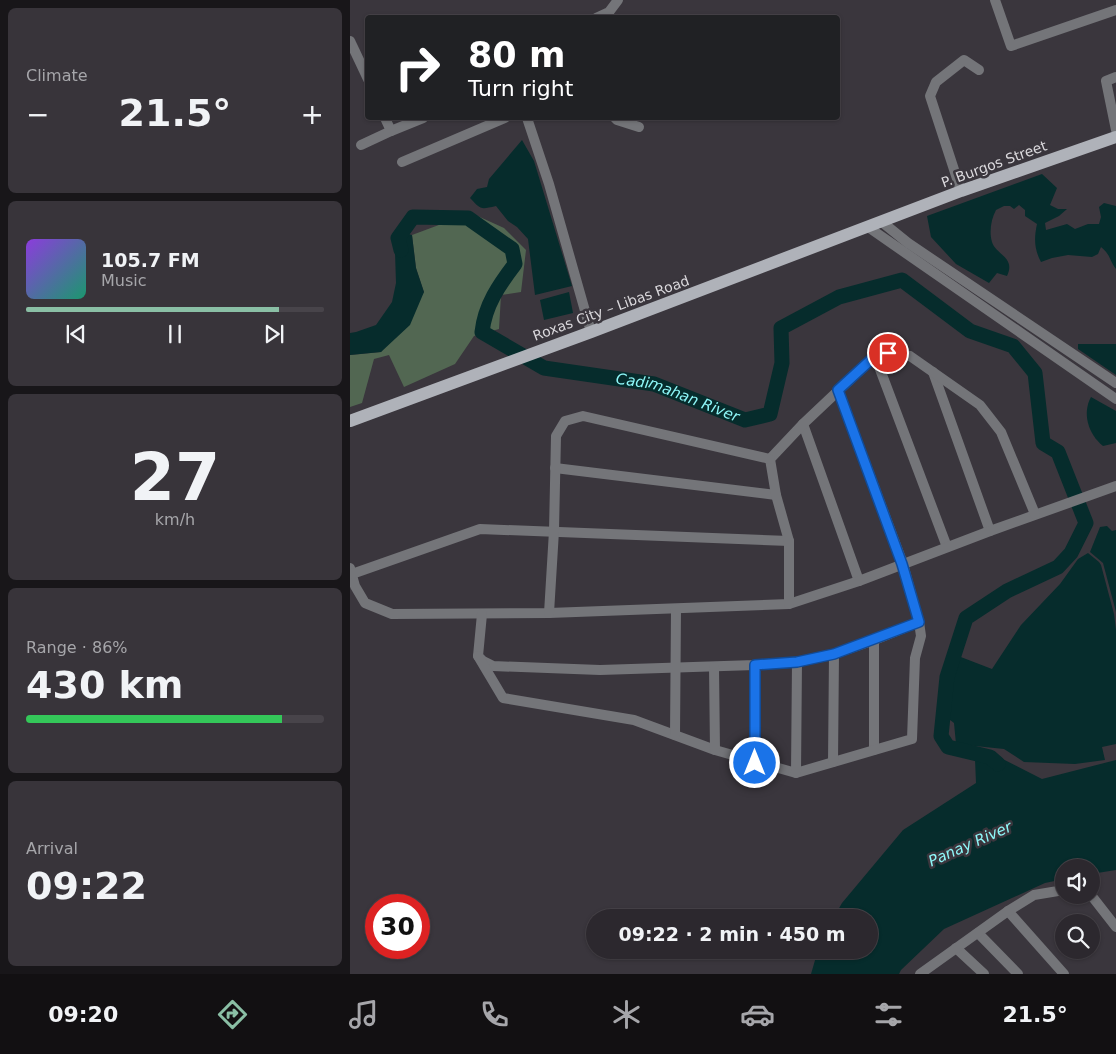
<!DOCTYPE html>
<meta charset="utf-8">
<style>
body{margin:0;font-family:"DejaVu Sans",sans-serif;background:#38343a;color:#f1f3f6;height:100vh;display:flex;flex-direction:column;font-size:19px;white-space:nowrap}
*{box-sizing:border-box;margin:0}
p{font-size:16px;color:#a6a6aa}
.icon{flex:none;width:28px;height:28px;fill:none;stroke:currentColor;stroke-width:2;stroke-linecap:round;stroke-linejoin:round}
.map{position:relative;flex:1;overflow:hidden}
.details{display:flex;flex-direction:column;gap:8px;padding:8px;background:#181619;width:350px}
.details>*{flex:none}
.top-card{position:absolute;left:15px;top:15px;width:475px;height:105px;border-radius:5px;box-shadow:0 1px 4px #0004,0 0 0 1px #48444a;background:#202124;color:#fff;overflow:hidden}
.controls{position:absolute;left:705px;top:859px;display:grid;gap:10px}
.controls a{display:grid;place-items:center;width:45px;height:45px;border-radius:50%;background:#2c282e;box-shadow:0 1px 4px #0004,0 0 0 1px #48444a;font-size:25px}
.speed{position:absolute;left:15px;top:894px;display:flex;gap:10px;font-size:25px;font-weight:700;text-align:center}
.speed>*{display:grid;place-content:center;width:65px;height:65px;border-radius:50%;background:#2c282e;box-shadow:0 1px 4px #0004,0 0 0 1px #48444a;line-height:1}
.speed .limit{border:8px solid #d22;background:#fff;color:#111}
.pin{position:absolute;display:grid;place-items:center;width:42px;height:42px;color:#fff;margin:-21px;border:2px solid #fff;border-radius:50%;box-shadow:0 1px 5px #0007}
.me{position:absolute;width:55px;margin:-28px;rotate:0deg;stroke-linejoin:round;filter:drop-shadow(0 0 4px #0008)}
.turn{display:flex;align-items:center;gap:18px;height:105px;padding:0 20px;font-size:22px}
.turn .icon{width:65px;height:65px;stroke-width:2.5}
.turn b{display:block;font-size:35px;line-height:42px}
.big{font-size:38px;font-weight:600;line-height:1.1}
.details .widget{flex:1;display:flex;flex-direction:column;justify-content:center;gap:8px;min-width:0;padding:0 18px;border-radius:8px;background:#38343a}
.details .dial{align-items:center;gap:0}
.dial b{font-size:65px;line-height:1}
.song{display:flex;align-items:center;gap:15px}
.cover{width:60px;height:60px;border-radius:8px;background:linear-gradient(135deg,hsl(270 70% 55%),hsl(160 70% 35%))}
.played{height:5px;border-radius:2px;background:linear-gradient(90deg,#8abfa5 85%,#48444a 85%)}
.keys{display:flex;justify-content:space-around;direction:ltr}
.heat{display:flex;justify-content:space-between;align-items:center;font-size:28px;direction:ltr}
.charge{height:8px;border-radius:4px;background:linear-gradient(90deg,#34c759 86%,#48444a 0)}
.trip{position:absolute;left:236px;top:909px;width:292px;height:50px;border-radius:25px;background:#2c282e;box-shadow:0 1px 4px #0004,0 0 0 1px #48444a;font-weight:600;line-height:50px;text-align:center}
.tab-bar{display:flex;height:80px;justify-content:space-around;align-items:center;background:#121012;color:#a6a6aa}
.tab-bar .icon{width:35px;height:35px}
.tab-bar .selected{color:#8abfa5}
.tab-bar b{font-size:22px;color:#f1f3f6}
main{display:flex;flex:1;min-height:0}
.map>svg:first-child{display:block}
.green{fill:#526752}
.water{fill:#062c2c}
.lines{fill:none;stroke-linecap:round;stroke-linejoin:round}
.river{stroke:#062c2c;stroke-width:15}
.minor{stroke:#747579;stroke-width:10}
.major{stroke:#afb2b9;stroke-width:12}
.route-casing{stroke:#114b97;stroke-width:12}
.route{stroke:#1a73e8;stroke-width:9}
.labels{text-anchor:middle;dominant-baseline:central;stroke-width:5;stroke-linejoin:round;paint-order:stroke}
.street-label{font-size:14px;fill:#dad8dc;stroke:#3a363d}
.water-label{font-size:15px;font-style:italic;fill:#8ef7f8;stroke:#3a363d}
</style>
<main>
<section class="details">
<div class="widget"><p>Climate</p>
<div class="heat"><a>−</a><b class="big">21.5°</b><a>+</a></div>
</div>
<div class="widget">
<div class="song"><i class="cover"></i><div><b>105.7 FM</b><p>Music</p></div></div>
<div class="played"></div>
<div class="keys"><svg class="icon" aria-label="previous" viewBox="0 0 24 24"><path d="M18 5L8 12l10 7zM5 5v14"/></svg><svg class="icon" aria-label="pause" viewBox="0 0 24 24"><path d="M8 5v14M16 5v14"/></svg><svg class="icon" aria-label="next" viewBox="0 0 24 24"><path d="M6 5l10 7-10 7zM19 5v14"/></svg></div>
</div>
<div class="widget dial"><b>27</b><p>km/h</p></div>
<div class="widget"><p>Range · 86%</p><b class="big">430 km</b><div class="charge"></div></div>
<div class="widget"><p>Arrival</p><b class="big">09:22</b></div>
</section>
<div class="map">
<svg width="766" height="974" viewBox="0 0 766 974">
<rect width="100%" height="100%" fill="#3a363d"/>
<path class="green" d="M121 213 154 228 176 250 171 292 151 295 149 329 124 336 105 364 54 387 39 355 24 359 12 403 0 407V355L31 352 74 292 66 268 62 235Z"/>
<g class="water">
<path d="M172 140 184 161 222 286 185 295 178 239 167 227 158 221 146 206C129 210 131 209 120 198L127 189 137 187 139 179Z"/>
<path d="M692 174 707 188 700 205 708 209H717L709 216 695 223 696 230 717 224 725 229 738 224H749L751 217 749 207 754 203 766 206V269C759 260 761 255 751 247L748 254 742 257 718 255 702 258 691 262C684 249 684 238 687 224L675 216V210L669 205 664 209 660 206H654L646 210C641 219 639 232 642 242 646 255 666 257 657 276L647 273 639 283 606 264 581 237 577 216Z"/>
<path d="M47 231 62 235 66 268 74 292 60 325 31 352 0 355V333L6 332 26 325 42 302 46 283 45 252Z"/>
<path d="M219 292 223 313 194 320 190 300Z"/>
<path d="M728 344H766V375L728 349Z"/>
<path d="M741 397 766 411V443L753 446C738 434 732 413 741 397Z"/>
<path d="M757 526 762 531 766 530V612L753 563 740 552 750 527Z"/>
<path d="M738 553 749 562 751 565 764 614 766 630V744L752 747 755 760 725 764 674 762 654 749 606 744 604 723C599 719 595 717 593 711 590 698 599 667 603 654L642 669 671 625 710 584 728 559Z"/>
<path d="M637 751 692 779 766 760V870L741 874V868H714V879L695 883 594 929 551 970 549 974H461L468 950H520V918L484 917 492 903 553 830 626 783 625 759Z"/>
</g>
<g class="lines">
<path class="river" id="s1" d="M51 250 48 238 63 217 118 218 162 249 165 264C149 285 135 305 132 332L194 368 304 384 395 420 420 414 432 363 431 328 489 297 552 280 620 331 663 346 685 373 693 443 708 452 736 523 721 553 708 567 657 591 616 618 597 677 591 736 598 747 640 757 648 764"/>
<g class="minor">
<path d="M645 0 661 46 766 10"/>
<path d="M246 18 259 12 268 0"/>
<path d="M0 41 18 79"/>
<path d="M766 77 756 81 766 130"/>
<path d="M177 118 199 184 241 332"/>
<path d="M265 118 267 120 289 127"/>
<path d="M41 131 73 118"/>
<path d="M11 145 41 131 35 118"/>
<path d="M52 162 155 118"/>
<path d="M611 191 580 96 586 82 614 60 629 70"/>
<path d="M532 222 558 243 766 383"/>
<path d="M518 227 766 399"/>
<path d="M525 356 597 547"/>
<path d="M583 372 640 531"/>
<path d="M453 424 509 581"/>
<path d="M205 468 426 495"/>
<path d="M0 568 5 586 15 603 42 614 199 613 439 604 509 581 640 531 766 486"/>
<path d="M2 574 130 529 439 541"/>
<path d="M439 604V541L426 495 420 459 453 424 525 356 538 353 560 356 630 405 651 432 685 514"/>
<path d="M199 613 204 531 206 436 215 421 233 416 420 459"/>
<path d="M132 614 128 656 133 661 143 666 250 670 405 665 447 662 484 654 524 640 569 622"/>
<path d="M524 640V750"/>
<path d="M128 656 153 698 284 720 365 750 446 773 562 739 565 658 571 636 569 622 553 564 488 390"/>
<path d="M405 665V763"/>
<path d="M364 667 365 750"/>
<path d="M325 735 326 609"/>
<path d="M483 762 484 654"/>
<path d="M446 773 447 662"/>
<path d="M741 895 766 927"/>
<path d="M658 911 714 974"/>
<path d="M628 933 668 974"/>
<path d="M606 948 634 974"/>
<path d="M570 974 658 911 684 895 714 890"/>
</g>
<path class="major" d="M0 421 241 332 611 191 766 137"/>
</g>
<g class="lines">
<defs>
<path id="route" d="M405 763V665L447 662 484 654 569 622 552 564 488 390 525 356 538 353"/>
</defs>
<use href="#route" class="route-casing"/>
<use href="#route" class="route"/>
</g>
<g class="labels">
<g class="street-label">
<text transform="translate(644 164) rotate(-20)">P. Burgos Street</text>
<text transform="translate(261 308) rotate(-20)">Roxas City – Libas Road</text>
</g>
<g class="water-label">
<text stroke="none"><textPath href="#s1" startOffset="448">Cadimahan River</textPath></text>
<text transform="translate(620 844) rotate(-24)">Panay River</text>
</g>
</g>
</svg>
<div class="controls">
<a><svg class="icon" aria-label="sound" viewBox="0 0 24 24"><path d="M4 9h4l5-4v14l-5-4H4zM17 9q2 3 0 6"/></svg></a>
<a><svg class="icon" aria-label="search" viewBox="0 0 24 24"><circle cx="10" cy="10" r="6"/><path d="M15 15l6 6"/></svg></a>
</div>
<div class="speed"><div class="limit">30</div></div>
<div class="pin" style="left:538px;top:353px;background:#d93025"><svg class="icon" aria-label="arrive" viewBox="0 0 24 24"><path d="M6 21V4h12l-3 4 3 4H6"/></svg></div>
<svg class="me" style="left:405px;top:763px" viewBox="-20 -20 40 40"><circle r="17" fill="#1a73e8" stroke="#fff" stroke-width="3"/><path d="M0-11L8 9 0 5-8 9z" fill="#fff"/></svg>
<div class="trip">09:22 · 2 min · 450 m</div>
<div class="top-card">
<div class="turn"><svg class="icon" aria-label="right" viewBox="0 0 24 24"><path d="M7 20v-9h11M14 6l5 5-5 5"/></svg><div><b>80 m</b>Turn right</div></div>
</div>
</div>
</main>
<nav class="tab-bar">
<b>09:20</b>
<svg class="icon selected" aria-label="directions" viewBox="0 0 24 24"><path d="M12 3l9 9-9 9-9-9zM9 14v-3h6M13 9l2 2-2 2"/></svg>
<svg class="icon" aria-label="music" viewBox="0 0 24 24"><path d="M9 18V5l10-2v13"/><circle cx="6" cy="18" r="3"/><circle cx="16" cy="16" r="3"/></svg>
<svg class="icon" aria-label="phone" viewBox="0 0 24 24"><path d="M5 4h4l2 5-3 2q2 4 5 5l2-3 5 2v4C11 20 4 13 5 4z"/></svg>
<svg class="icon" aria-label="climate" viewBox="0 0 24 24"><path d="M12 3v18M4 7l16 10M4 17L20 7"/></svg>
<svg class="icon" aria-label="car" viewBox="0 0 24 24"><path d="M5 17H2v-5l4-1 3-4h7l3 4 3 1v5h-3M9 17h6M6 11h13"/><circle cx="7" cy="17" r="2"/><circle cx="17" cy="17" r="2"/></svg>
<svg class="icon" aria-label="filters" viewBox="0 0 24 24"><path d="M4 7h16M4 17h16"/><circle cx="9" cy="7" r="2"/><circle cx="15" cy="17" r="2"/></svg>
<b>21.5°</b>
</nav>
